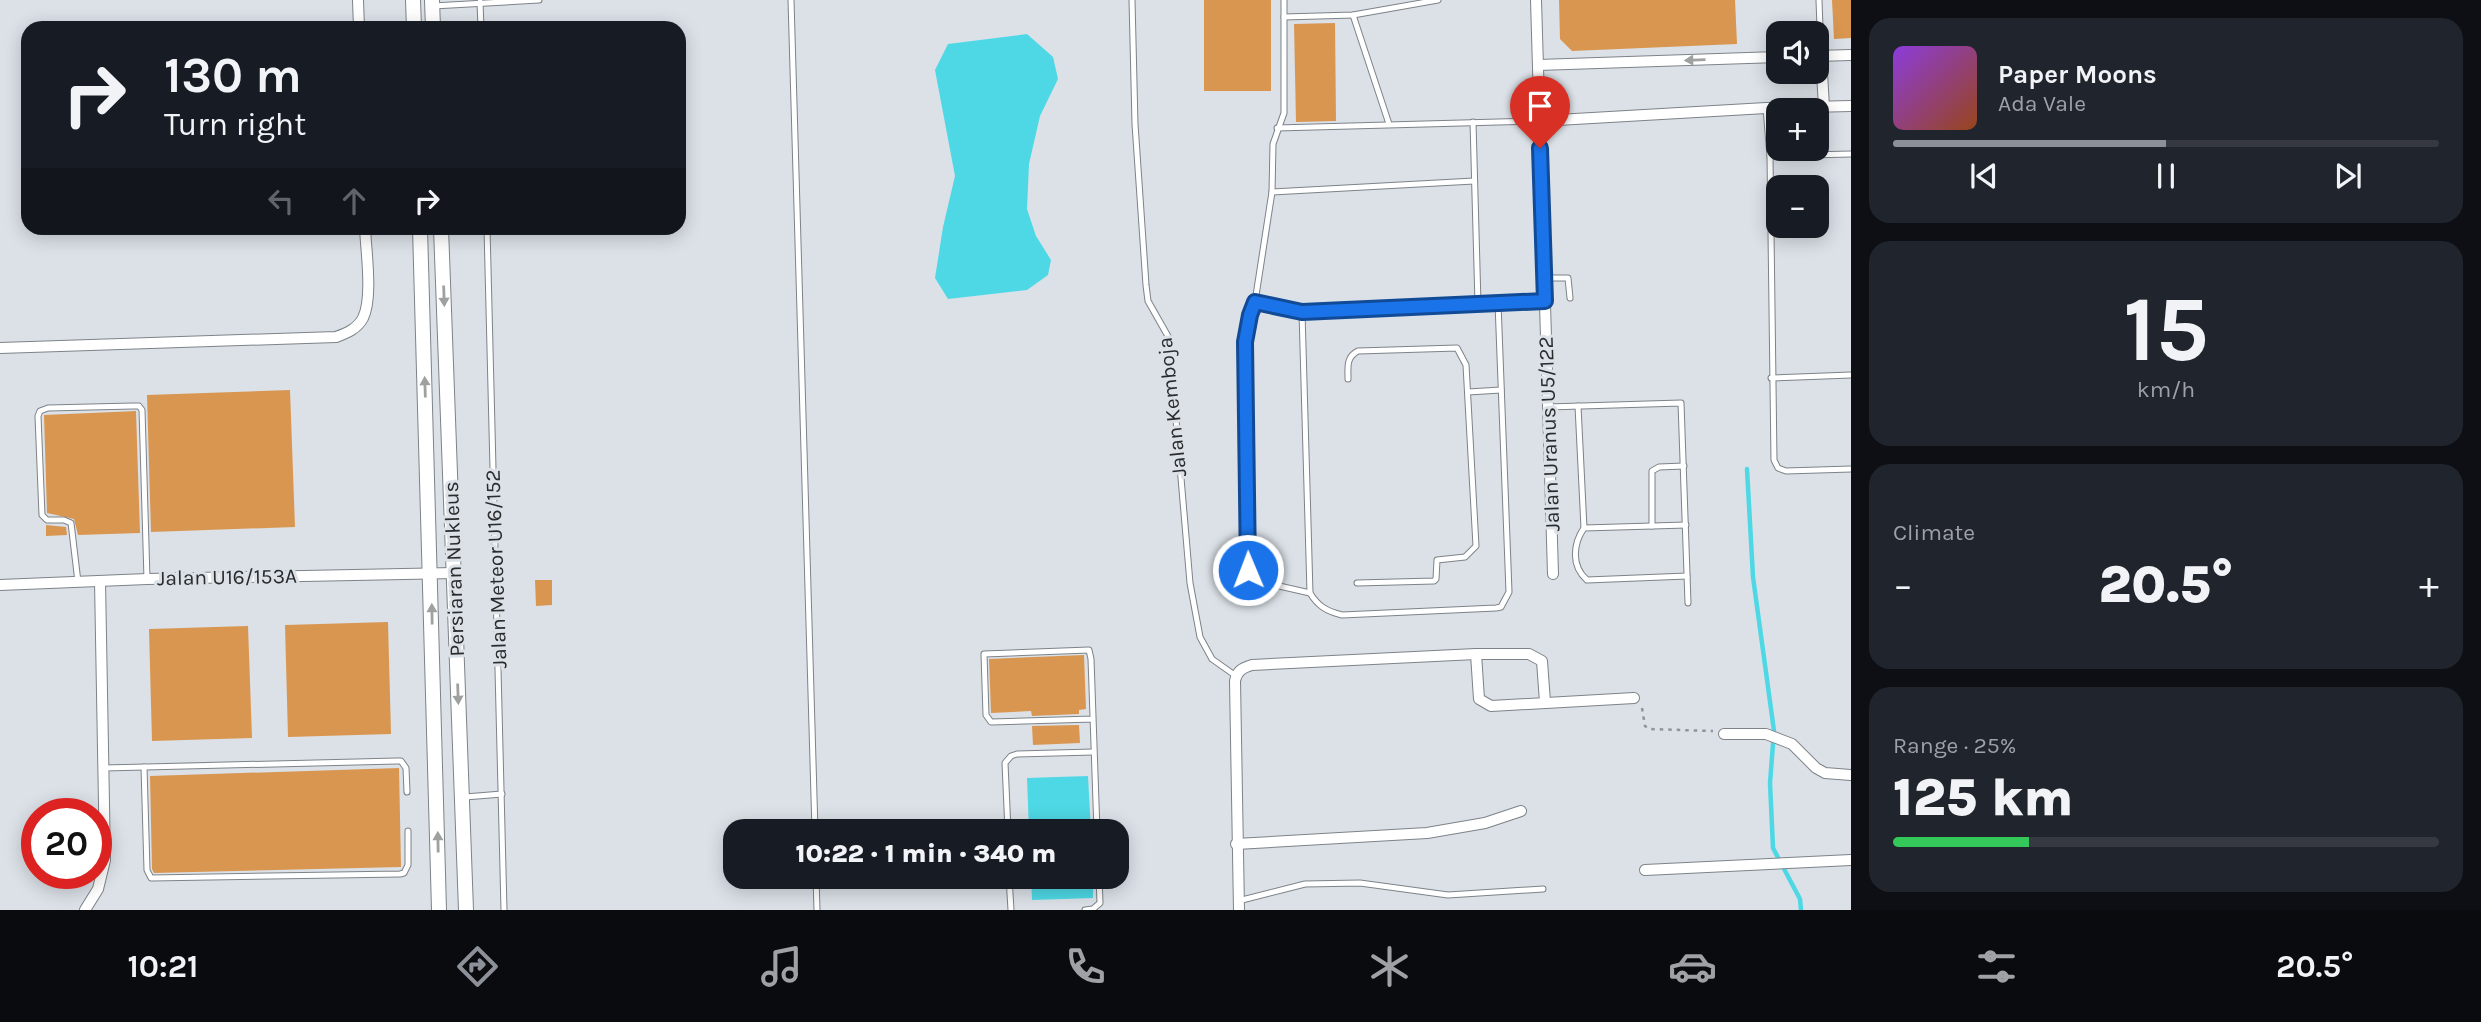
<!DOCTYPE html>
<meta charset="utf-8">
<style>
body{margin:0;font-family:Karla,sans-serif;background:#20242c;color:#f1f3f6;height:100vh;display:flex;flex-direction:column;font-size:26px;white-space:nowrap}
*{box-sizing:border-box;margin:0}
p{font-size:23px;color:#9ea1a6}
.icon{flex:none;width:38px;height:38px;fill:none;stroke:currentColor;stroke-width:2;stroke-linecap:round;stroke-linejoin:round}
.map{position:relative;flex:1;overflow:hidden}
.panel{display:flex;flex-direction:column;gap:18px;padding:18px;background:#0d0f14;width:630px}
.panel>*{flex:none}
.banner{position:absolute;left:21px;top:21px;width:665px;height:214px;border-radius:21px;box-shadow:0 4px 18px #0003;background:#171b24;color:#f1f3f6;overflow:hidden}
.tools{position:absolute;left:1766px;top:21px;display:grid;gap:14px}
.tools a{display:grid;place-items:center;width:63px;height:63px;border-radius:14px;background:#171b24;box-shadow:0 4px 18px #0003;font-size:35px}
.speed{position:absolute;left:21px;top:798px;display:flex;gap:14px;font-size:35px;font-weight:700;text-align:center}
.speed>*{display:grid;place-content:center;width:91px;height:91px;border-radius:50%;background:#171b24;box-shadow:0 4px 18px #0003;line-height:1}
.speed .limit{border:10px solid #d22;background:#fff;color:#111}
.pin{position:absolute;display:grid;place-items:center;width:60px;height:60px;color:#fff;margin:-72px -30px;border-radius:50% 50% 50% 0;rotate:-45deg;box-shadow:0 0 7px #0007}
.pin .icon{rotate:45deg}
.me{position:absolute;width:77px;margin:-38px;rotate:359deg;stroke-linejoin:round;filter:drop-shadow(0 0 5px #0008)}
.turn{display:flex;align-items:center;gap:24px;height:147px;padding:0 28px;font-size:32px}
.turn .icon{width:91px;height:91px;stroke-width:2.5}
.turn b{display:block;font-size:49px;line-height:60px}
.lanes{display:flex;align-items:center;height:66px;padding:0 28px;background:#0003;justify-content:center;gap:35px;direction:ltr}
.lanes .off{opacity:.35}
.big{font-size:52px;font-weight:800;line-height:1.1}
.panel .card{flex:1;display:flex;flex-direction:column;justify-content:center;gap:10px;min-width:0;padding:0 24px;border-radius:21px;background:#20242c}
.panel .dial{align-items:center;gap:0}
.dial b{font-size:91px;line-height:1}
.song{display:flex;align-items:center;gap:21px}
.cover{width:84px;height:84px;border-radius:10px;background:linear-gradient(135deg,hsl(270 70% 55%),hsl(20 70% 35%))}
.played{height:7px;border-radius:4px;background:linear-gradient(90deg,#8c9099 50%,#363941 50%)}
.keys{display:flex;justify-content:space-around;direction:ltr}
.heat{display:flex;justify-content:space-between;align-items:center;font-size:38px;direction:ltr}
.charge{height:10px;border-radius:5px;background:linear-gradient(90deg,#34c759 25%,#363941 0)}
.trip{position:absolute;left:723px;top:819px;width:406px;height:70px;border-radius:21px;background:#171b24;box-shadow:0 4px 18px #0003;font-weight:800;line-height:70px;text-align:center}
.tab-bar{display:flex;height:112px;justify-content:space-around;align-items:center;background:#090b0e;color:#9ea1a6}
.tab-bar .icon{width:49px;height:49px}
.tab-bar .active{color:#8c9099}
.tab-bar b{font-size:32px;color:#f1f3f6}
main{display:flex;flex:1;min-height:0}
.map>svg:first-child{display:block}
.water{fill:#4ed8e5}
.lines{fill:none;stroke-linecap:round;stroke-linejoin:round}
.stream{stroke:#4ed8e5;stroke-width:4.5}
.building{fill:#d99650}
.service-casing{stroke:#7d8388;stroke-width:7}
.minor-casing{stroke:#7d8388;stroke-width:12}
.tertiary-casing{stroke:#7d8388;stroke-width:16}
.path{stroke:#8f9498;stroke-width:2.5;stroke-dasharray:3.5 5;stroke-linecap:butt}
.service{stroke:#fff;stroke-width:5}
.minor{stroke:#fff;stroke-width:10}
.tertiary{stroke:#fff;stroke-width:14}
.oneway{fill:#9fa0a0}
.route-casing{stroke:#114b97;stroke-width:18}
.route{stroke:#1a73e8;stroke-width:12}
.labels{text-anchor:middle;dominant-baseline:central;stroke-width:6;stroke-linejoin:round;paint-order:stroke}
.street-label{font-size:21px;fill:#292b2d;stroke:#dbe1e7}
</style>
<main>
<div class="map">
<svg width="1851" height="910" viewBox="0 0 1851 910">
<rect width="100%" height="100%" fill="#dbe1e7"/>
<g class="water">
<path d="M1027 34 1053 57 1058 79 1040 116 1029 164 1027 209 1036 236 1051 260 1048 275 1027 290 948 299 935 278 943 227 955 176 935 70 948 44Z"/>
<path d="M1088 776 1091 831H1029L1027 778Z"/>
<path d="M1031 877H1093V898L1032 900Z"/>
</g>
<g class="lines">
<path class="stream" d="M1747 469 1753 577 1774 731 1770 783 1773 848 1800 899 1801 910"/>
</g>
<g class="building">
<rect x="1204" y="0" width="67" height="91"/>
<path d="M1559 0H1735L1737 44 1572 51 1560 39Z"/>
<path d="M1832 0H1851V38L1834 39Z"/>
<path d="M1335 23 1336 121 1296 122 1294 24Z"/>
<path d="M290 390 295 527 151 532 147 395Z"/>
<path d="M136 411 140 533 78 535 74 519 47 513 44 415Z"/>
<path d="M46 525 66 527 67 535 46 536Z"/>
<path d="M535 580H552V605L536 606Z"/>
<path d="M388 622 391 734 288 737 285 625Z"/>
<path d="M248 626 252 738 152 741 149 629Z"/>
<path d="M1084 655 1086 709 1079 710V714L1032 716 1031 711 991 713 989 659Z"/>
<path d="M1079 725 1080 743 1033 745 1032 726Z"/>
<path d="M399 768 401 867 154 873 152 869 150 776Z"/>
</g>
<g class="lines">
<defs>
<g id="service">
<path d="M791 0 815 831"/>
<path d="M1132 0 1135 124 1146 285 1148 301 1169 338 1190 583 1200 637 1212 659 1236 676"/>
<path d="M1819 0 1821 56"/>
<path d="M480 2 481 28"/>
<path d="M433 6 539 0"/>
<path d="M1353 15 1389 124"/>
<path d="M1284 17 1353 15 1438 0"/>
<path d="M1766 108 1770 156 1774 460 1778 468 1786 471 1851 469"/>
<path d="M1473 122 1478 304"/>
<path d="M1277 128 1540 121"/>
<path d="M1770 156 1851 154"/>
<path d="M1272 192 1474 181"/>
<path d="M487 228 504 910"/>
<path d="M1544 278H1568L1570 298"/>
<path d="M1255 302 1272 192 1273 144 1284 113V0"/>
<path d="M1302 312 1310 593C1318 606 1326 611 1342 615L1496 608 1501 607 1509 592 1498 303"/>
<path d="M1771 378 1851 375"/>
<path d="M1348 379C1348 367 1346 357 1358 351L1457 348 1466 365 1476 546 1465 557 1437 560 1436 579 1434 581 1357 583"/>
<path d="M1468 392 1501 390"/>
<path d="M1578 406 1584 528 1686 525"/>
<path d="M1548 407 1681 403 1688 603"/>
<path d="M1652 526V471L1659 467 1684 466"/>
<path d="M1584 528C1573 544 1571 566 1587 580L1687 576"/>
<path d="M78 582 71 523 64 520H47L42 515 38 416 40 411 48 408 133 406H139L142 410 147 579"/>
<path d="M1310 593 1253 580 1248 570 1245 342 1250 315 1255 302 1302 312 1545 301"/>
<path d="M1093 719 991 722 986 715 984 654 1089 650 1091 659 1097 831"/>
<path d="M144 767 147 870 151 878 400 874 404 873 408 865V831"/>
<path d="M104 768 397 761H401L406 768 407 792"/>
<path d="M465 797 502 794"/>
<path d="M1008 831 1005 763 1011 756 1017 754 1093 752"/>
<path d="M816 877 817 910"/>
<path d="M1009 877 1011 910"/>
<path d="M1238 901 1305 884 1360 883 1448 895 1543 889"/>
<path d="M1085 910 1093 909 1100 903 1099 877"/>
</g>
<g id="minor">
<path d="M358 0 359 28"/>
<path d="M1536 0 1553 574"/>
<path d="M1816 56 1851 55"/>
<path d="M1821 56 1824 107"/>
<path d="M1538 65 1778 57"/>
<path d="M1540 121 1766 108 1851 106"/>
<path d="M0 348 336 337C347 333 357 329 363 318 373 298 366 251 365 228"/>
<path d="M0 585 147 579 454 573"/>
<path d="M1476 654 1479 699 1491 706 1634 698"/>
<path d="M1724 734H1766L1792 744 1816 768 1825 773 1851 775"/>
<path d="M1236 844 1427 833 1485 823 1521 811"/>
<path d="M1645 870 1851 860"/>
<path d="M85 910 98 889 105 860 100 581"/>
<path d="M1239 910 1235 681C1237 671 1242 668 1252 665L1476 654H1529L1542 661 1545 702"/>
</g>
<g id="tertiary">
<path d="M413 0 414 28"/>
<path d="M432 0 433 28"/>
<path d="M420 228 439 910"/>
<path d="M441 228 466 910"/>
</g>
</defs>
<use href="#service" class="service-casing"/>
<use href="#minor" class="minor-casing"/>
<use href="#tertiary" class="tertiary-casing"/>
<path class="path" d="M1642 708 1645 726 1649 729 1713 731"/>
<use href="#service" class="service"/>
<use href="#minor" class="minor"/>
<use href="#tertiary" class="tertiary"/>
</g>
<defs><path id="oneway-solid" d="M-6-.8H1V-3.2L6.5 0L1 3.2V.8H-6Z" transform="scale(1.75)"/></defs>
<g class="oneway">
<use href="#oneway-solid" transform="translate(1695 60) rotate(178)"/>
<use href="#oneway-solid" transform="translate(444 296) rotate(88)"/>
<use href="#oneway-solid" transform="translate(425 387) rotate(-92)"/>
<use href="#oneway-solid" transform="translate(432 614) rotate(-91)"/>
<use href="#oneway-solid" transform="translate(458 694) rotate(88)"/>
<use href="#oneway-solid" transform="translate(438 842) rotate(-91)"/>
</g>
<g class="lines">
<defs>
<path id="route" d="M1248 570 1245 342 1250 315 1255 302 1302 312 1545 301 1540 148"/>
</defs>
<use href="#route" class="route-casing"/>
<use href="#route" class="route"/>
</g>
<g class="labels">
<g class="street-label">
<text transform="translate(1172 407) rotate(-96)">Jalan Kemboja</text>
<text transform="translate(1549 434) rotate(-92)">Jalan Uranus U5/122</text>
<text transform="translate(454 569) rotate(-92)">Persiaran Nukleus</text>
<text transform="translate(496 569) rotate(-92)">Jalan Meteor U16/152</text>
<text transform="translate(227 577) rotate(-1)">Jalan U16/153A</text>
</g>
</g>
</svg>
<div class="tools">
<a><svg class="icon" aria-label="sound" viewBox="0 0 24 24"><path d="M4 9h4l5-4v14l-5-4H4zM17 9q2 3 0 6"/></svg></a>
<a>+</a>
<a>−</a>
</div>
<div class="speed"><div class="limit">20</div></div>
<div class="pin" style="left:1540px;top:148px;background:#d93025"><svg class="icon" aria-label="arrive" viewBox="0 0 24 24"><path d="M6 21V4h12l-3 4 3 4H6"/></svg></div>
<svg class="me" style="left:1248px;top:570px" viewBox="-20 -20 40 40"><circle r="17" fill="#1a73e8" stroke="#fff" stroke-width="3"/><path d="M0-11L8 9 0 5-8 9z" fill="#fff"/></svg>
<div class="trip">10:22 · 1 min · 340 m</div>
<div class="banner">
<div class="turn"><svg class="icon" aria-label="right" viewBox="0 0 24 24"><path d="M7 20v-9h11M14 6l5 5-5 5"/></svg><div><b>130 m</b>Turn right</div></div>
<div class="lanes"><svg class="icon off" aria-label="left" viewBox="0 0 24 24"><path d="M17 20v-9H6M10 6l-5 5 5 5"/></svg><svg class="icon off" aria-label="ahead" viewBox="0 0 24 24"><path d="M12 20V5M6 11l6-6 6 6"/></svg><svg class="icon" aria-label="right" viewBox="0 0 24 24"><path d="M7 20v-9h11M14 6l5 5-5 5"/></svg></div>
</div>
</div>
<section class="panel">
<div class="card">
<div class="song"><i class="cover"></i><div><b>Paper Moons</b><p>Ada Vale</p></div></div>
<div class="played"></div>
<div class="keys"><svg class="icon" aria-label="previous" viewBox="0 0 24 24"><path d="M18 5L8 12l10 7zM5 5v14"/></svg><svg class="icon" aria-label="pause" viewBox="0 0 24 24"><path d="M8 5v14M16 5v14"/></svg><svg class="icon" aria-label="next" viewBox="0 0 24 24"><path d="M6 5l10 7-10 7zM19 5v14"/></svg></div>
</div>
<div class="card dial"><b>15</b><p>km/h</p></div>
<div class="card"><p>Climate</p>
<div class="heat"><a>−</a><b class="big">20.5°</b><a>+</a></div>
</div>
<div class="card"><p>Range · 25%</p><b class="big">125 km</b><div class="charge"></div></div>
</section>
</main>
<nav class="tab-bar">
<b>10:21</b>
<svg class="icon active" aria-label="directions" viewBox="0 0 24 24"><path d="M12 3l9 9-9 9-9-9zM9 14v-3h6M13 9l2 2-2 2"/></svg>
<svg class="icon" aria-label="music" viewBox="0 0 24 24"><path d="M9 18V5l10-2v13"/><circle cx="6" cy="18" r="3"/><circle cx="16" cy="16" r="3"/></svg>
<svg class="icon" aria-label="phone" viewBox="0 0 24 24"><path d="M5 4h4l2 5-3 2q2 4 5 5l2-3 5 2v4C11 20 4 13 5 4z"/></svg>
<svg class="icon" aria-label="climate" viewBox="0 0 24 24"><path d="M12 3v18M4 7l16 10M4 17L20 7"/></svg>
<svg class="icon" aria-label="car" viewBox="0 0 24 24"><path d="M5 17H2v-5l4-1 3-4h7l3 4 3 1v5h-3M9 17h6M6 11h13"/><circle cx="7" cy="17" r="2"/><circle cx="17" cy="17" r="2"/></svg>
<svg class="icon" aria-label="filters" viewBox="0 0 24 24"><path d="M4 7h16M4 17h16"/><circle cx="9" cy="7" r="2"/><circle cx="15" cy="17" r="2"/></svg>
<b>20.5°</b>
</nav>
